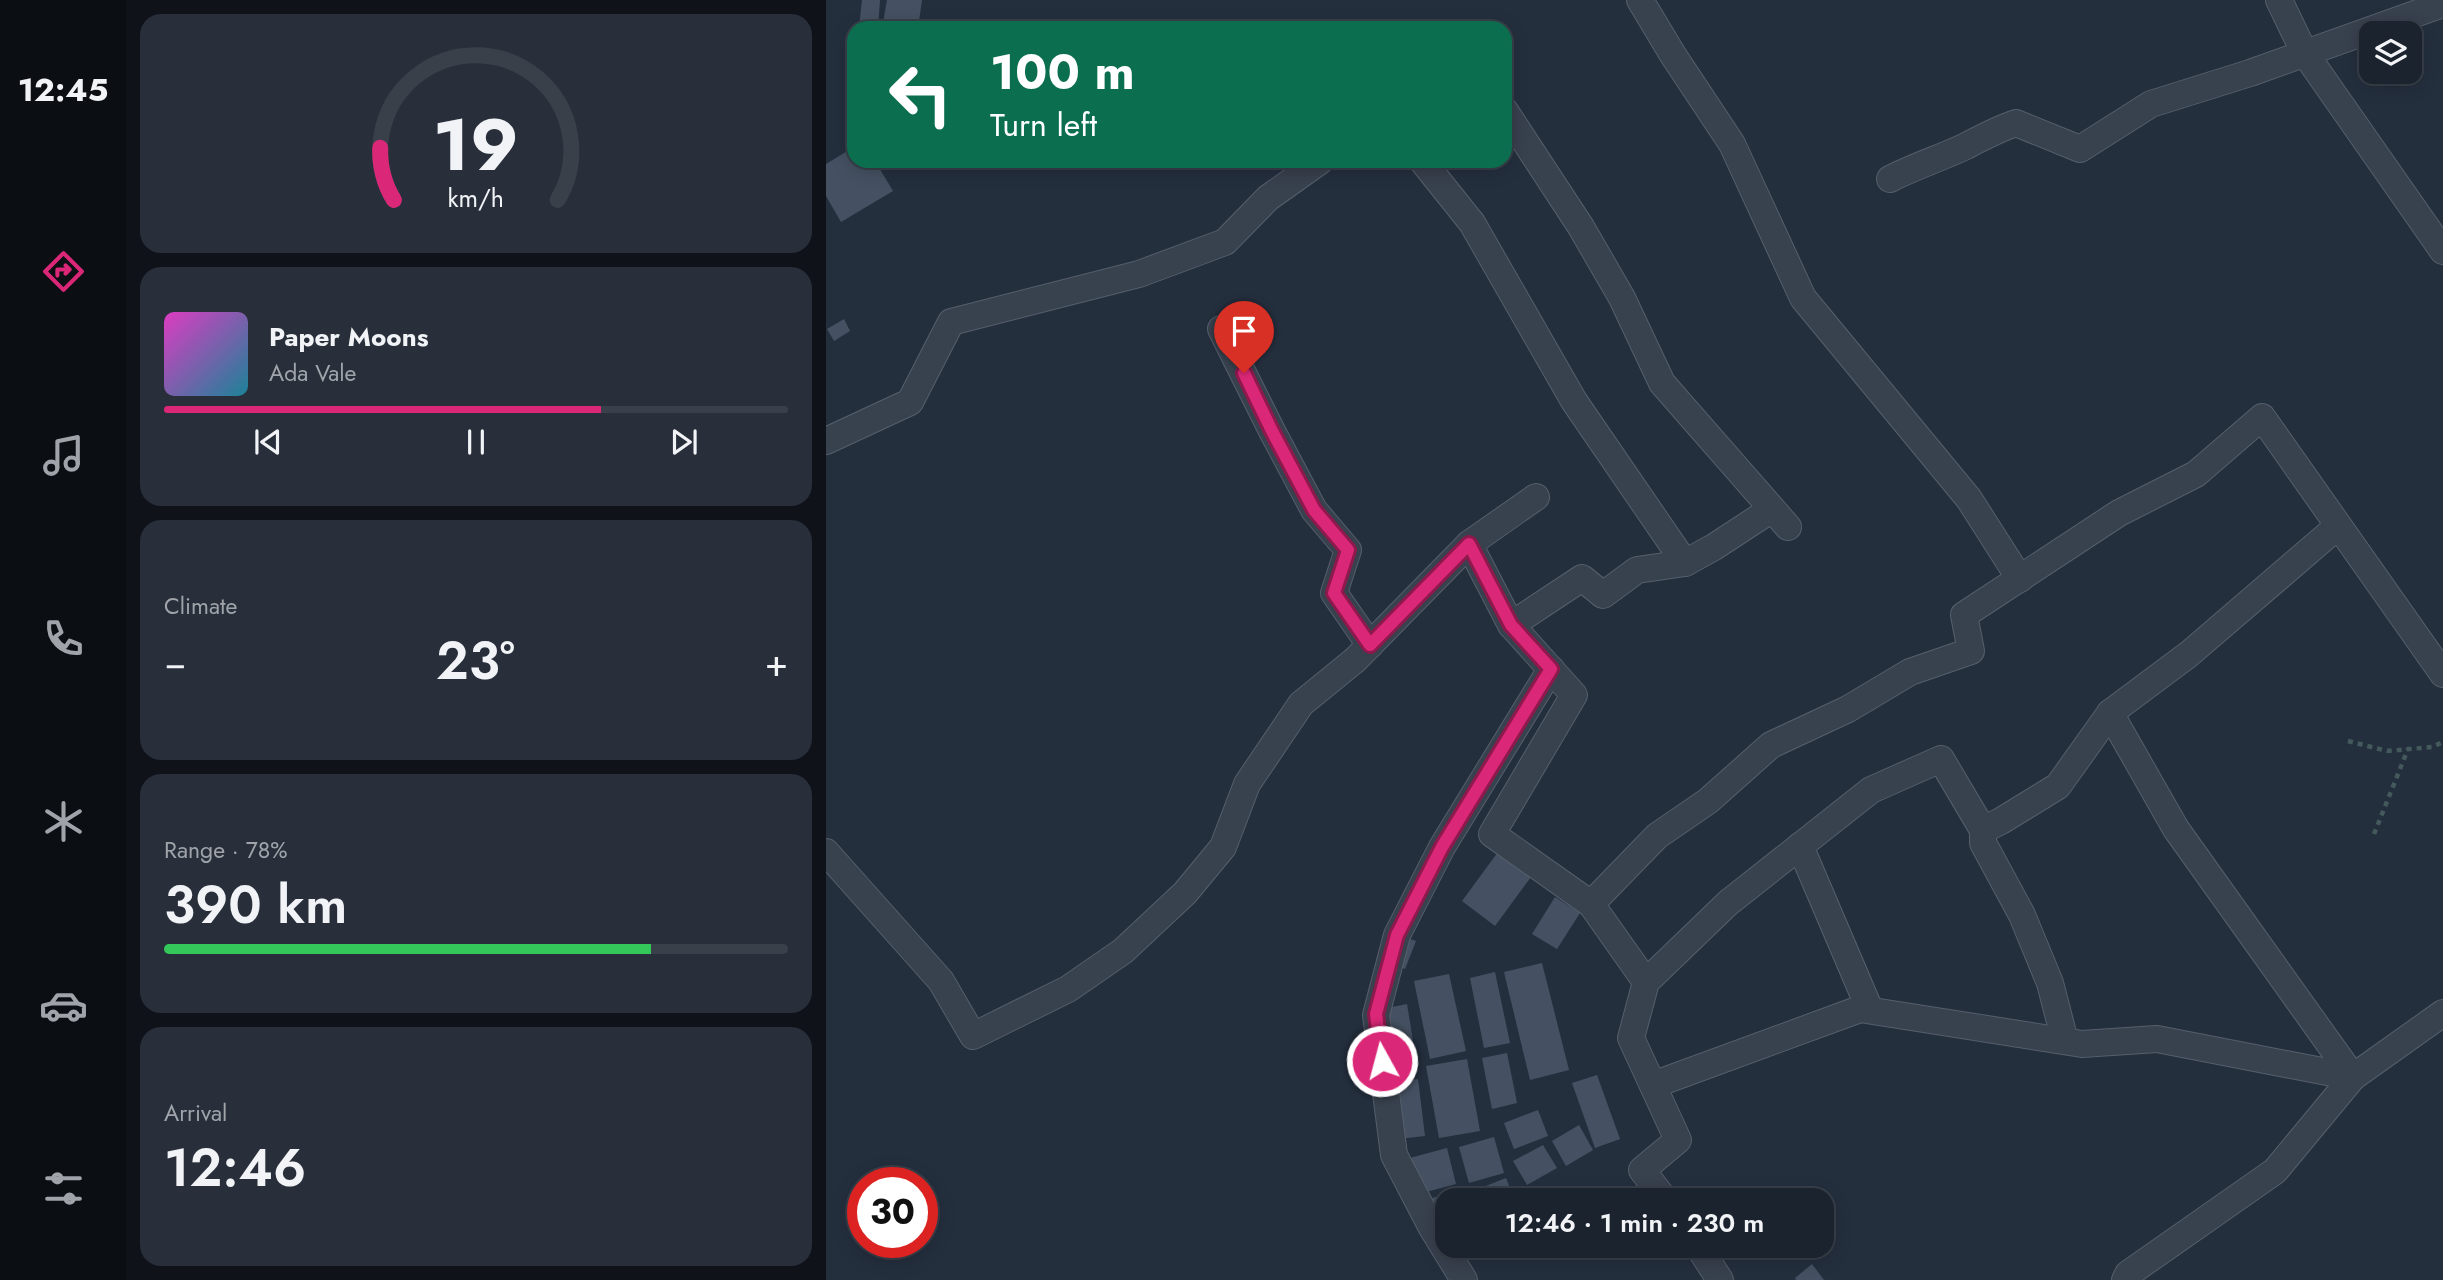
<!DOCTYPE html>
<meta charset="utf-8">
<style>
body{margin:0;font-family:Jost,sans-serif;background:#282f3a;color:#f1f3f6;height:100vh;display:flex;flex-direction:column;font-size:26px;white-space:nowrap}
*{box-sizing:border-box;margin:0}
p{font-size:23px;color:#a0a4aa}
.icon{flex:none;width:38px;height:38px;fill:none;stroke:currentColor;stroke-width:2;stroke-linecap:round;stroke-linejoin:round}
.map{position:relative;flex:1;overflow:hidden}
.details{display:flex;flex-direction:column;gap:14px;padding:14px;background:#0f1319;width:700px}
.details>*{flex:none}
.top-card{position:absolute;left:21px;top:21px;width:665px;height:147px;border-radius:21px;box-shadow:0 4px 18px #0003,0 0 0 2px #39404a;background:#0b6e4f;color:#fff;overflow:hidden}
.controls{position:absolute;left:1533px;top:21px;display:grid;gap:14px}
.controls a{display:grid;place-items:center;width:63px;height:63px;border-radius:14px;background:#1b232e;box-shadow:0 4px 18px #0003,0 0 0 2px #39404a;font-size:35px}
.speed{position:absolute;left:21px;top:1167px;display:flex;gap:14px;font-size:35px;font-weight:700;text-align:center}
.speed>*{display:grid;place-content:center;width:91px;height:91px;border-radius:50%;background:#1b232e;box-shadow:0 4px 18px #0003,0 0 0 2px #39404a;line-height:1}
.speed .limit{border:10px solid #d22;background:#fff;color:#111}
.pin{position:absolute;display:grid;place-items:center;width:60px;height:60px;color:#fff;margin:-72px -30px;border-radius:50% 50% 50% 0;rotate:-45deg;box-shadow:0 0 7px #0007}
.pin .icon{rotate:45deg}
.me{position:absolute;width:77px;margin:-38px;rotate:353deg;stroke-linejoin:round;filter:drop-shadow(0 0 5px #0008)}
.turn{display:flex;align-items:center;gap:24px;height:147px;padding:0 28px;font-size:32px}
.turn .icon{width:91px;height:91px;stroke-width:2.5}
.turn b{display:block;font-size:49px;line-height:60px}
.big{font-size:52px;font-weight:600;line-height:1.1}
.details .widget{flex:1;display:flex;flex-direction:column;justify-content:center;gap:10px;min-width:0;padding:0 24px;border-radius:21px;background:#282f3a}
.details .dial{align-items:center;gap:0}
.dial svg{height:182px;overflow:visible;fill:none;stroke:#39404a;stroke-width:7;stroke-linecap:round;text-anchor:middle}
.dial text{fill:#f1f3f6;stroke:none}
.song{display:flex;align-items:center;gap:21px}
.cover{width:84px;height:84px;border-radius:10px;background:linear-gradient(135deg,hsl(310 70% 55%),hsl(190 70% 35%))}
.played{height:7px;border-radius:4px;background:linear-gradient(90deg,#db2777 70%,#39404a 70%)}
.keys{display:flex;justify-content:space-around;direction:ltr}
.heat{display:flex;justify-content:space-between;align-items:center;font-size:38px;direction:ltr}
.charge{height:10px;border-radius:5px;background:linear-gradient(90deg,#34c759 78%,#39404a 0)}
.trip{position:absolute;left:609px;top:1188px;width:399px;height:70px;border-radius:21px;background:#1b232e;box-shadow:0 4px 18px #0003,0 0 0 2px #39404a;font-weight:600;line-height:70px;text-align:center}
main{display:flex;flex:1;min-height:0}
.dock{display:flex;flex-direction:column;width:126px;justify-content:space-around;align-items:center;background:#0b0e12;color:#a0a4aa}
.dock .icon{width:49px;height:49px}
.dock .on{color:#db2777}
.dock b{font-size:32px;color:#f1f3f6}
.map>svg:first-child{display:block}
.building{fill:#455162}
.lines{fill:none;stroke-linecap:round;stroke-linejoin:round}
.minor-casing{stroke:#565f6c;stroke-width:28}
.path{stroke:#44595c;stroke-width:4.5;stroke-dasharray:5 5;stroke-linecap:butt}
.minor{stroke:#38414e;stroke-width:26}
.route-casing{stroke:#8e194d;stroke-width:18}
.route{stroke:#db2777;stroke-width:12}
</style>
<main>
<nav class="dock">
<b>12:45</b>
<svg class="icon on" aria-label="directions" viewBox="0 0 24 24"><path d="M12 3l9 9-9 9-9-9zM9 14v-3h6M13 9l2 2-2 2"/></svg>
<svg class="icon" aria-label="music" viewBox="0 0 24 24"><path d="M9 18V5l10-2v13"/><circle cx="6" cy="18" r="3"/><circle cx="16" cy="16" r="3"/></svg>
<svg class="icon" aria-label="phone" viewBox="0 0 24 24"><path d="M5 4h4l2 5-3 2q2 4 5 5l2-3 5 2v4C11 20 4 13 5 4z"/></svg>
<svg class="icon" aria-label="climate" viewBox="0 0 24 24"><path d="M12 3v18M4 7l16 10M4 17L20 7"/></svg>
<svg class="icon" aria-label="car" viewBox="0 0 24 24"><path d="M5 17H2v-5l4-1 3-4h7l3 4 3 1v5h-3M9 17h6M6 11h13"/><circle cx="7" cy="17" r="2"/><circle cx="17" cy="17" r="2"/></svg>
<svg class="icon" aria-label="filters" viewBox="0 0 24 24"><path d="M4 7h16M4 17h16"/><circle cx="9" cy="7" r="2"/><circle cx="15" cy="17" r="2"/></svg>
</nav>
<section class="details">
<div class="widget dial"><svg viewBox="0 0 100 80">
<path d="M14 69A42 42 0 1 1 86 69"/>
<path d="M14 69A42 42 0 0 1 8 46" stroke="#db2777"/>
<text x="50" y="56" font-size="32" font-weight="700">19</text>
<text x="50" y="72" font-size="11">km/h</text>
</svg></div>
<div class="widget">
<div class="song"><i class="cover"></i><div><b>Paper Moons</b><p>Ada Vale</p></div></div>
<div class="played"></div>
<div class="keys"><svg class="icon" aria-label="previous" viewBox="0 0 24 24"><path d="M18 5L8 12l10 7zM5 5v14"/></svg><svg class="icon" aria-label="pause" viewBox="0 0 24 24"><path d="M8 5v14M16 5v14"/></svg><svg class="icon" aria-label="next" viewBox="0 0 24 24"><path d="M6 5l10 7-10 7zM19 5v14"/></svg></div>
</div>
<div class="widget"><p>Climate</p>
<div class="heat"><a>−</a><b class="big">23°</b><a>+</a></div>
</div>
<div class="widget"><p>Range · 78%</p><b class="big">390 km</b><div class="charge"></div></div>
<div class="widget"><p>Arrival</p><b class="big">12:46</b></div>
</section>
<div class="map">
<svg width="1617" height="1280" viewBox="0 0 1617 1280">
<rect width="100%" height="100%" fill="#242f3e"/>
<g class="building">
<path d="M36 0H54L52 28H33Z"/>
<path d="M61 0H96L92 28H56Z"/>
<path d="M28 147V161H49L67 191 15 222 0 196V164Z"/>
<path d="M18 319 24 331 8 341 1 329Z"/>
<path d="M672 852 705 877 669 926 636 901Z"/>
<path d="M729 897 754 913 731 949 706 934Z"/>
<path d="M578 937 590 941 579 969 567 964Z"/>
<path d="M716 963 743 1070 704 1080 678 972Z"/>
<path d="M669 972 684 1043 658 1048 644 978Z"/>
<path d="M623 974 640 1051 604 1059 588 981Z"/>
<path d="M581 1004 591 1065 566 1070 556 1009Z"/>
<path d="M681 1053 691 1103 666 1109 656 1058Z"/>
<path d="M641 1059 654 1131 613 1138 600 1066Z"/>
<path d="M771 1075 794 1139 769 1148 746 1083Z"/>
<path d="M592 1079 599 1136 573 1139 565 1083Z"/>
<path d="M712 1110 722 1136 688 1149 678 1123Z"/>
<path d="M753 1125 767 1150 740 1166 726 1141Z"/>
<path d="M668 1137 678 1173 643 1183 633 1147Z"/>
<path d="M717 1145 731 1168 701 1185 687 1161Z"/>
<path d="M621 1148 630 1184 589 1195 580 1159Z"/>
<path d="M680 1178 689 1200H651L647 1191Z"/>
<path d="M629 1190 632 1200H621V1227L612 1231 601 1200Z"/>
<path d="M986 1264 998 1280H970L969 1278Z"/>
</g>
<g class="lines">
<defs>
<g id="minor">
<path d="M814 0 847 55 906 144 977 298 1143 499 1194 579"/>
<path d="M1453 0 1478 52 1617 251"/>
<path d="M679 111 755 227 796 298 836 383 962 527"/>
<path d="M598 163 646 223 748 401 859 563"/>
<path d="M1064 179C1089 166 1115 158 1140 146 1157 137 1172 129 1190 123L1254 149 1325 104 1424 73 1617 4"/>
<path d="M395 329 446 431 488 510 522 550 508 593 544 645"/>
<path d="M0 441 84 402 125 322 313 274 399 242 442 198 494 161"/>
<path d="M643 544 710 497"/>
<path d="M1284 713 1350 829 1527 1077 1449 1171 1302 1274 1299 1280"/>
<path d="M1157 830 1175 821 1232 786 1284 713 1363 654 1512 526"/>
<path d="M974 846 1044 1010"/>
<path d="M0 852 115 981 147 1036 242 989 297 951 359 893 397 847 421 784 475 704 529 660 643 544 685 625"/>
<path d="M765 904 831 836 882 801 945 745 1022 709 1084 672 1145 651 1138 615 1293 513 1370 474 1436 417 1617 674"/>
<path d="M820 982 765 904 666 834 748 695 685 625 756 578 777 595 811 570 859 563 888 547 946 509"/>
<path d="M827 1085 1034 1009 1256 1044 1331 1039 1527 1077 1617 1013"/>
<path d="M839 1200 816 1170 852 1140 805 1038 820 982 902 903 1045 790 1115 759 1157 830V843L1196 915 1224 983 1239 1041"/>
<path d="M872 1246 894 1280"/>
<path d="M638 1280 606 1228 568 1155 550 1015 571 935 616 847 725 669"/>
</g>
</defs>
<use href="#minor" class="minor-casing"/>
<g class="path">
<path d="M1522 741 1561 751 1606 747 1617 742"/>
<path d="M1548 834 1582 749"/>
</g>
<use href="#minor" class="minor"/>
</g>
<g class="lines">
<defs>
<path id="route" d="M418 373 446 431 488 510 522 550 508 593 544 645 643 544 685 625 725 669 616 847 571 935 550 1014 556 1061"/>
</defs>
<use href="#route" class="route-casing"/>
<use href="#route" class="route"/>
</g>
</svg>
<div class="controls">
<a><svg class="icon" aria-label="layers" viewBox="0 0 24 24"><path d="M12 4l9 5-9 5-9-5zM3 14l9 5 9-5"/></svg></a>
</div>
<div class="speed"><div class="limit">30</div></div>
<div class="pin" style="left:418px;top:373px;background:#d93025"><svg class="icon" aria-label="arrive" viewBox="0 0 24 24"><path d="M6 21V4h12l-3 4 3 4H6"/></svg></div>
<svg class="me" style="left:556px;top:1061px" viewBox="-20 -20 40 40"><circle r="17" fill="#db2777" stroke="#fff" stroke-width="3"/><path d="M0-11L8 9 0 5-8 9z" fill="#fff"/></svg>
<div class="trip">12:46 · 1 min · 230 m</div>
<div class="top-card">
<div class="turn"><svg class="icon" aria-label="left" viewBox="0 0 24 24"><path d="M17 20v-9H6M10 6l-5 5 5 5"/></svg><div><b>100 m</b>Turn left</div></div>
</div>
</div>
</main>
